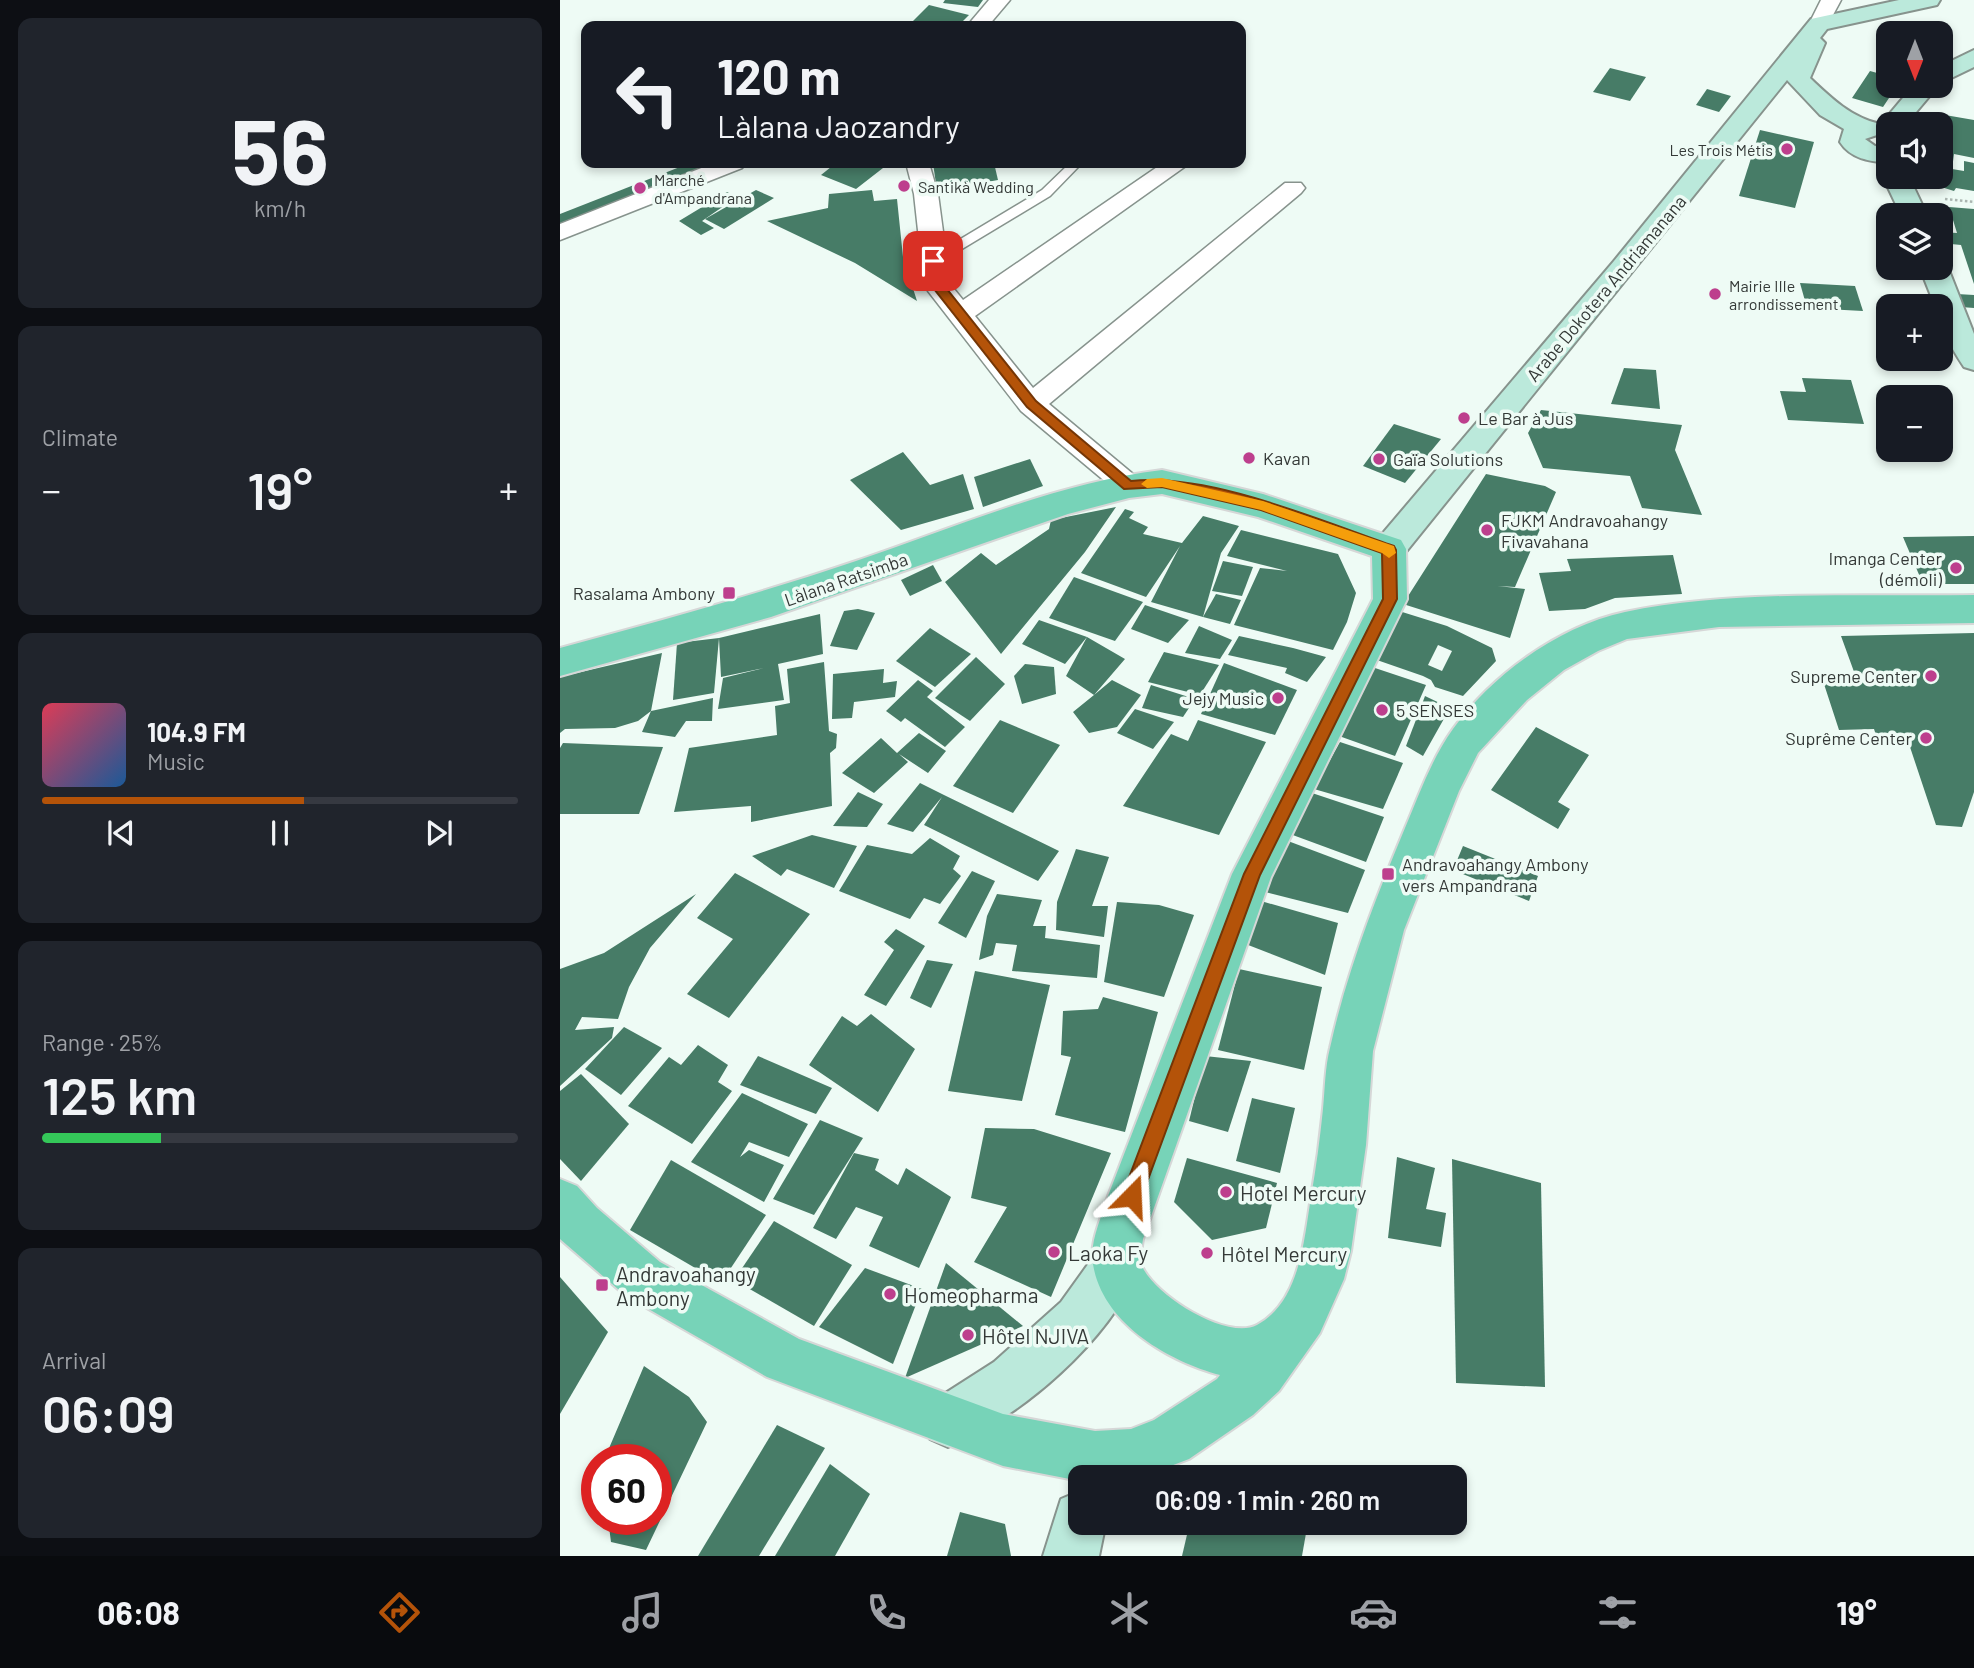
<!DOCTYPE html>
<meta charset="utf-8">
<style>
body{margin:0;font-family:Barlow,sans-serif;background:#20242c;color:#f1f3f6;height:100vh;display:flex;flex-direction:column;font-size:26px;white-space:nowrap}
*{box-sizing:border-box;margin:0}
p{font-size:23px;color:#9ea1a6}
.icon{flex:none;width:38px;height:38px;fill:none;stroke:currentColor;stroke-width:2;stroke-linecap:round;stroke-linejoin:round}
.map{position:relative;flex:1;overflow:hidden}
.drawer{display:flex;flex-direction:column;gap:18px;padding:18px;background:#0d0f14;width:560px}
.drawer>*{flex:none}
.banner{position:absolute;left:21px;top:21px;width:665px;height:147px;border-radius:14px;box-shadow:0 4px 10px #0003;background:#171b24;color:#f1f3f6;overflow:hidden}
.needle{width:46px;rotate:180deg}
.fabs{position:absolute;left:1316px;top:21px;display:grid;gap:14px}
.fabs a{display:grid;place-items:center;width:77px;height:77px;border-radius:14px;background:#171b24;box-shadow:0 4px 10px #0003;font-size:35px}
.speed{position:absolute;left:21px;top:1444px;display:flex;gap:14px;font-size:35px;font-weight:700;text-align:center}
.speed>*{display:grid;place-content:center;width:91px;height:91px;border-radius:50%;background:#171b24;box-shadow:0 4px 10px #0003;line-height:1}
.speed .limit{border:10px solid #d22;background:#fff;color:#111}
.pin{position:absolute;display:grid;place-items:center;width:60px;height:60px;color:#fff;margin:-30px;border-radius:14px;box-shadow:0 4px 10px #0006}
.me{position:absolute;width:77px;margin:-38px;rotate:21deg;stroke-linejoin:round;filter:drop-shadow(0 0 5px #0008)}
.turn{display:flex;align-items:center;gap:24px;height:147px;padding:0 21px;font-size:32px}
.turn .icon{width:91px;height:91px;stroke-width:2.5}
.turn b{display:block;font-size:49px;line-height:60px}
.big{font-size:52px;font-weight:600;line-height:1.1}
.drawer .widget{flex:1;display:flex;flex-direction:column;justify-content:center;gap:10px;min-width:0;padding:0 24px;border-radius:14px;background:#20242c}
.drawer .dial{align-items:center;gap:0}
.dial b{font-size:91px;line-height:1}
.song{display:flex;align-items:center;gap:21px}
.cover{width:84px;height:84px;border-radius:10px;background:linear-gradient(135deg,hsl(350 70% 55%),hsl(210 70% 35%))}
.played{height:7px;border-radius:4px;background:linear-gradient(90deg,#b45309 55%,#363941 55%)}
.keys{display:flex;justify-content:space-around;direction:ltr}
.heat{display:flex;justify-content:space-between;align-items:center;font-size:38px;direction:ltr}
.charge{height:10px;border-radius:5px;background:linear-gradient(90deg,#34c759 25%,#363941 0)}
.trip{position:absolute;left:508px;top:1465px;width:399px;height:70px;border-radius:14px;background:#171b24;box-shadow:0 4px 10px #0003;font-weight:600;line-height:70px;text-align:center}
.tab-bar{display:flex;height:112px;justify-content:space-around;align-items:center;background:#090b0e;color:#9ea1a6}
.tab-bar .icon{width:49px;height:49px}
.tab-bar .active{color:#b45309}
.tab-bar b{font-size:32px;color:#f1f3f6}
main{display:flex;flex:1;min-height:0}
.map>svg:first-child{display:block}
.building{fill:#477c67;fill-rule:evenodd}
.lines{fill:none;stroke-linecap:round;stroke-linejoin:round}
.lane-casing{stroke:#87938d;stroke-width:3}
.street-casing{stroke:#87938d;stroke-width:3}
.secondary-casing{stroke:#87938d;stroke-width:4}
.primary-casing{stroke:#d6d7d7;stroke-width:4}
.path{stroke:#aab5b0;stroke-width:2.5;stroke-dasharray:2.5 2.5;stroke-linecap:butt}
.lane{fill:#fff;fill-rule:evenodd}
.street{fill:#fff;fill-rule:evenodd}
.secondary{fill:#bbe9db;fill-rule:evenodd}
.primary{fill:#77d3b8;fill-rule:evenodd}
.route{fill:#b45309;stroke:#753606;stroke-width:2}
.slow{fill:#f59e0b}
.poi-dot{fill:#bd3f8d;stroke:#eefbf5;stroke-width:2.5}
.labels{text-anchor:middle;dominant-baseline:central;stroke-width:7;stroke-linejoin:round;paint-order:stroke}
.far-poi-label{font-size:16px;fill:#343937;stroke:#eefbf5;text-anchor:start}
.street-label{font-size:18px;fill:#343937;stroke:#eefbf5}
.poi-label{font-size:18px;fill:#343937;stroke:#eefbf5;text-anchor:start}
.near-poi-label{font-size:21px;fill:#343937;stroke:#eefbf5;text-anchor:start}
</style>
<main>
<section class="drawer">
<div class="widget dial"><b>56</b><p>km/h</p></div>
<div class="widget"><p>Climate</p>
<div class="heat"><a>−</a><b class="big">19°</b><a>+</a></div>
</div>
<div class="widget">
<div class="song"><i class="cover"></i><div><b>104.9 FM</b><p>Music</p></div></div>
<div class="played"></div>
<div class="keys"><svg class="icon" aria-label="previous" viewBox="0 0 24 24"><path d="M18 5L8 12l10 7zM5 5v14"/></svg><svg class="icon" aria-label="pause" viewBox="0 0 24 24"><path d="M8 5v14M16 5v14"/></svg><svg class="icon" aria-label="next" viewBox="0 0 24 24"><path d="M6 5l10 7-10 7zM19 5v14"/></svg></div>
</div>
<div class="widget"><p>Range · 25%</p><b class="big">125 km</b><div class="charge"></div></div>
<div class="widget"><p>Arrival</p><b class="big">06:09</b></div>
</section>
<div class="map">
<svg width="1414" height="1556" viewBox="0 0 1414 1556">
<rect width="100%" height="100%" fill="#eefbf5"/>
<g class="building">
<path d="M385 0H423L418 7 383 3Z"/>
<path d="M369 5 409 15 398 26H348Z"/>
<path d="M1050 68 1086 77 1070 101 1033 92Z"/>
<path d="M1310 71 1328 76V86H1337L1323 107 1292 98Z"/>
<path d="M1147 89 1171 96 1159 112 1136 105Z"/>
<path d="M1385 115 1414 120V158L1394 154 1392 169 1404 171V161L1414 163V191L1396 188 1394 191 1378 186 1381 146 1386 147Z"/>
<path d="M1200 130 1254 142 1235 208 1179 196Z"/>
<path d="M130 163H160L0 226V214Z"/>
<path d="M276 163H310L323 168 296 189 261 175Z"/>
<path d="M373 163H434L438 180 377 191Z"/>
<path d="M196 190 214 198 164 229 145 219Z"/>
<path d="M312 190 314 201 337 199 343 257 357 301 295 263 207 221 268 208 269 194Z"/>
<path d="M167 192 177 197 142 221 154 228 141 235 119 221Z"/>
<path d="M1389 207 1414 209V284L1401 245 1381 243V232L1397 233Z"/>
<path d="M1240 283 1295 286 1303 311 1247 308Z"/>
<path d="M1397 294 1414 295V308L1401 307Z"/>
<path d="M1064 368 1096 370 1100 409 1051 404Z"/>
<path d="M1242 378 1291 380 1304 424 1228 420 1220 391 1246 392Z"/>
<path d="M981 410 1122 425 1115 450 1142 515 1082 508 1070 476 983 468 968 433Z"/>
<path d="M834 424 881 439 845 483 803 466Z"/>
<path d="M343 452 370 485 403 474 414 509 341 530 290 480Z"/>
<path d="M470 459 483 486 423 507 414 477Z"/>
<path d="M926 474 985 486 996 492 955 587 938 586 965 589 950 638 843 604Z"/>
<path d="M556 507 525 552 441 654 385 582 421 553 436 565 489 529 491 520Z"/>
<path d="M565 509 574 512 569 518 588 527 583 534 622 543 643 516 679 526 661 553 643 617 591 602 620 546 586 597 521 573Z"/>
<path d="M681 530 778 554 796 593 787 622 773 650 674 625 700 568 727 571 667 556Z"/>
<path d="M1414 536V584H1363L1343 537Z"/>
<path d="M1113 555 1122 594 1055 598 1025 609 989 611 979 573 1011 571 1007 559Z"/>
<path d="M663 561 693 567 682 596 652 591Z"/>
<path d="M373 565 382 581 350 596 341 580Z"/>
<path d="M514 577 583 602 555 641 489 618Z"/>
<path d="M656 594 681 600 670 624 643 617Z"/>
<path d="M585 605 629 620 608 643 571 629Z"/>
<path d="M298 609 315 613 297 650 270 646 284 611Z"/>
<path d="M839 611 887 626 932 648 936 661 903 696 875 687 871 680 863 676 814 659ZM878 645 892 651 882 671 868 665Z"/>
<path d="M260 614 263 654 218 664 224 700 158 709 163 678 204 668 161 677 159 638Z"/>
<path d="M479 620 527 637 565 659 534 695 552 680 581 695 557 727 529 733 513 712 534 695 506 676 527 637 505 664 462 644Z"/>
<path d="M639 626 672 640 660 659 625 653Z"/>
<path d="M370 628 411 654 375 687 336 661Z"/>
<path d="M1414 633V792L1402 827 1376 825 1350 747H1320L1314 729 1279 730 1263 681 1297 680 1281 636Z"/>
<path d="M679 636 733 648 766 657 747 682 725 673 727 668 668 655Z"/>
<path d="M159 638 154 693 113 700 117 643Z"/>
<path d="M604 652 659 665 640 695 588 682Z"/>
<path d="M102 653 91 711 153 698 152 721H126L115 737 82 732 91 711 78 721 55 728 5 729 0 733V677Z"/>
<path d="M416 657 445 684 410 721 375 698Z"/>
<path d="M264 662 269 731 277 734 276 748 270 753 272 806 191 822V806L114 812 129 748 217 735 215 706 230 703 227 669Z"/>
<path d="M664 663 737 690 715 735 641 714Z"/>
<path d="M465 664 494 667 496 694 462 704 454 676Z"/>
<path d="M812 667 866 685 835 756 779 736Z"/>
<path d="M324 669 323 683 337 681 335 697 294 702 292 718 272 719 273 674Z"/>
<path d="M358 680 373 691 367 697 405 727 385 747 345 718 341 722 326 711Z"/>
<path d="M591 685 635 699 623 717 582 708Z"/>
<path d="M865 696 890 708 863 756 846 746Z"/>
<path d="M575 709 614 722 593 749 557 733Z"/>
<path d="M440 720 500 745 453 813 393 786Z"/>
<path d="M638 720 706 742 659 835 563 806 611 734 628 741Z"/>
<path d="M976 727 1029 755 998 802 1010 809 998 829 931 790Z"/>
<path d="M359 733 386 751 368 773 339 754 348 762 314 793 282 773 321 738 337 753Z"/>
<path d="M780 742 843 763 823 809 754 789Z"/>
<path d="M3 743 103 747 79 814H0V748Z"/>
<path d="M360 783 384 795 499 851 478 881 364 825 382 797 353 832 327 824Z"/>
<path d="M298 792 323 804 307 827 273 826Z"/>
<path d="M749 792 824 817 806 862 730 834Z"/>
<path d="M252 835 297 846 274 888 227 869 221 876 192 856Z"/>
<path d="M370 838 400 856 393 869 401 876 380 904 364 898 350 919 279 891 307 845 352 854Z"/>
<path d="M728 841 805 870 788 913 701 891Z"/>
<path d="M903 846 978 876 969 901 893 870Z"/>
<path d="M516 849 549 857 532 906H548L544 937 496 930 497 902Z"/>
<path d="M412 871 435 881 406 938 378 923Z"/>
<path d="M175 873 250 914 169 1018 127 994 173 939 137 918Z"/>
<path d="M136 894 90 948 69 987 58 1019 22 1017 15 1030 54 1027 52 1038 0 1086V969L44 953Z"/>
<path d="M437 894 482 900 473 926H486L485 938 540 945 537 978 452 971 457 945 436 943 433 955 419 960 427 916Z"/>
<path d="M701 901 778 923 765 975 683 943Z"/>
<path d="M557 902 599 905 634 915 604 997 544 982Z"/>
<path d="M336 929 365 946 326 1006 304 995 334 950 324 942Z"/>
<path d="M367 960 393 964 371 1008 350 998Z"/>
<path d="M679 969 762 987 744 1070 658 1050Z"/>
<path d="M415 971 490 985 462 1101 388 1091Z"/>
<path d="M543 997 598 1012 565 1132 495 1115 511 1057 501 1055 503 1011 538 1009Z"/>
<path d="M311 1014 355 1049 318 1112 249 1065 282 1016 297 1026Z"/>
<path d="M64 1027 102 1048 61 1095 25 1069Z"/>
<path d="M138 1045 168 1065 158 1082 172 1091 132 1144 68 1106 109 1057 121 1065Z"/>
<path d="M198 1056 272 1088 256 1114 180 1085Z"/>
<path d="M645 1056 691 1061 668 1132 629 1121Z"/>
<path d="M21 1074 69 1124 21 1181 0 1159V1091Z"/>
<path d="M182 1093 248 1124 229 1157 189 1142 180 1157 189 1150 224 1165 204 1202 131 1162Z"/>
<path d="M692 1098 735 1108 720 1173 676 1161Z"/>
<path d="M260 1120 303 1138 254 1215 213 1199Z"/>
<path d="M425 1128 474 1129 551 1153 491 1297 414 1262 447 1207 411 1198Z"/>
<path d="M294 1153 319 1159 315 1170 338 1185 346 1168 391 1197 359 1268 309 1246 323 1217 296 1207 276 1239 253 1228Z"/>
<path d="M837 1157 875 1168 866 1209 886 1213 881 1247 828 1238Z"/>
<path d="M627 1158 717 1183 706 1228 652 1240 614 1202Z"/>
<path d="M892 1159 981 1183 985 1387 896 1383Z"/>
<path d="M111 1160 206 1215 161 1283 70 1230Z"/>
<path d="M214 1221 292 1265 254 1326 174 1280Z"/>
<path d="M386 1263 463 1326 345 1378Z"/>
<path d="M305 1268 362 1289 333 1364 259 1327Z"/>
<path d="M0 1277 48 1332 0 1414Z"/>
<path d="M84 1366 129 1397 147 1422 86 1550 51 1542 48 1519H96V1460H44Z"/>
<path d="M217 1425 265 1448 199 1556H138Z"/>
<path d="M270 1464 310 1494 275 1556H215Z"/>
<path d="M400 1512 445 1524 451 1556H387Z"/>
<path d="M630 1522H748L742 1556H622Z"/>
</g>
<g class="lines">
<defs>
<path id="lane" d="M510 163H522L490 196 377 264H369V258L482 190Z"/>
<g id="street">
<path d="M429 0H450L428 26H407Z"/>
<path d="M1261 0H1281L1266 28 1259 30 1249 24Z"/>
<path d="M154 163H186L182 168 0 240V224Z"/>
<path d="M346 163H369L378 194 390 284 403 300 603 163H630L415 316 473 388 725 183H741L745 188 741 193 489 404 579 479 584 486 579 493 569 497 559 493 461 411 368 291 364 285 354 194Z"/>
</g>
<g id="secondary">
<path d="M1339 0H1380L1377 5 1267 29 1260 38 1265 43 1250 78C1272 99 1291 117 1320 124L1323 129 1320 134 1305 139 1315 146 1328 147V163C1309 161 1291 159 1280 142L1284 129 1260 115 1227 80 841 558 829 562 817 558 812 549 817 540 1054 261 1251 19Z"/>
<path d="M1414 50V67L1381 83V66Z"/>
<path d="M1353 86H1378L1346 124H1328V130L1324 129 1321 124Z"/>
<path d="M1328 171V177H1349L1367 215H1341L1323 177Z"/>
<path d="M1381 261 1388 268 1414 334V370L1404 367C1391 347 1381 331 1381 306H1375L1360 268H1381Z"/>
<path d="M556 1242 573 1249 580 1266C549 1341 463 1416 388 1447L370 1439 362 1421 370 1403 434 1362 501 1302 539 1249Z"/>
<path d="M520 1491V1522H546L539 1556H483L501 1499Z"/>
</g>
<path id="primary" d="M602 470 703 494 841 540 846 549 847 599 711 877 583 1239C582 1247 579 1259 582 1266 594 1295 667 1341 697 1325 740 1302 744 1240 751 1197 756 1168 760 1139 763 1109 765 1089 765 1067 770 1048 787 971 815 900 845 828 859 795 872 758 893 729 932 675 999 626 1065 612 1175 589 1302 597 1414 595V623L1159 627 1067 639 1038 651 1004 670 967 700 918 753 899 791 844 930 813 1051 806 1145 791 1251 784 1279 760 1333 719 1391 693 1415 629 1459 582 1477H520V1481L443 1466 207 1377 66 1296 0 1239V1179L17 1186 37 1208 100 1262 239 1339 443 1414 535 1431 571 1429 594 1420 657 1379 660 1375C608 1361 542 1323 533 1264 529 1242 542 1217 548 1196L672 874 813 599 812 556 698 517 602 494 569 498 508 514 211 617 0 676V648C100 621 199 594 296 561 396 527 497 483 602 470Z"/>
</defs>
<use href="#lane" class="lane-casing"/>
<use href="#street" class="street-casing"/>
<use href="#secondary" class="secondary-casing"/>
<use href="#primary" class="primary-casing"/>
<path class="path" d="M1385 199 1414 202"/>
<use href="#lane" class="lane"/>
<use href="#street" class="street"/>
<use href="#secondary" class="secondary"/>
<use href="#primary" class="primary"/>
</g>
<path class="route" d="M373 257 379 261 383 284 476 401 571 481C651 473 758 520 834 546L836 550 837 599 700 875 582 1196 579 1203 572 1206 565 1203 562 1196 684 874 823 599 822 553 701 510 602 487 564 489 467 407 371 285 368 261Z"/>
<path class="slow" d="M602 478 703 501 834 546 836 553 829 558 822 553 701 510 602 487 587 488 581 484 587 479Z"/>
<g class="poi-dot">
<circle cx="1227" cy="149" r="7"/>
<circle cx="344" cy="186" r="7"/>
<circle cx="80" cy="188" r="7"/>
<circle cx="1155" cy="294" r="7"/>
<circle cx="904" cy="418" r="7"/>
<circle cx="689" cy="458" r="7"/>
<circle cx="819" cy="459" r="7"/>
<circle cx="927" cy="530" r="7"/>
<circle cx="1396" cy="568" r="7"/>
<rect x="162" y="586" width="14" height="14" rx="3.5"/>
<circle cx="1371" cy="676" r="7"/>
<circle cx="718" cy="698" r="7"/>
<circle cx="822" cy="710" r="7"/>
<circle cx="1366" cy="738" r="7"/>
<rect x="821" y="867" width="14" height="14" rx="3.5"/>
<circle cx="666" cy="1192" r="7"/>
<circle cx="494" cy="1252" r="7"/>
<circle cx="647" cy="1253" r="7"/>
<rect x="35" y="1278" width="14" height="14" rx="3.5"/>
<circle cx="330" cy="1294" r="7"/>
<circle cx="408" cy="1335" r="7"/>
</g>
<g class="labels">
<g class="far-poi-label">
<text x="1213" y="149" text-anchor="end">Les Trois Métis</text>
<text x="94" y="179">Marché<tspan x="94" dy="18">d'Ampandrana</tspan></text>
<text x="358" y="186">Santikà Wedding</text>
<text x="1169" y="285">Mairie IIIe<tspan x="1169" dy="18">arrondissement</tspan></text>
</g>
<g class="street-label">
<text transform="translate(1046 288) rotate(-50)">Arabe Dokotera Andriamanana</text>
<text transform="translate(286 579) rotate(-19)">Làlana Ratsimba</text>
</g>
<g class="poi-label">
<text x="918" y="418">Le Bar à Jus</text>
<text x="703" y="458">Kavan</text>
<text x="833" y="459">Gaïa Solutions</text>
<text x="941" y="520">FJKM Andravoahangy<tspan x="941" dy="21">Fivavahana</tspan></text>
<text x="1382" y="558" text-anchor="end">Imanga Center<tspan x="1382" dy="21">(démoli)</tspan></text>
<text x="155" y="593" text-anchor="end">Rasalama Ambony</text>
<text x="1357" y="676" text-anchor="end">Supreme Center</text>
<text x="704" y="698" text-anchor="end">Jejy Music</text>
<text x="836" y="710">5 SENSES</text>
<text x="1352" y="738" text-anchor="end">Suprême Center</text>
<text x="842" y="864">Andravoahangy Ambony<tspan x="842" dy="21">vers Ampandrana</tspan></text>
</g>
<g class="near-poi-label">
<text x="680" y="1192">Hotel Mercury</text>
<text x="508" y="1252">Laoka Fy</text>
<text x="661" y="1253">Hôtel Mercury</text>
<text x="56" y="1273">Andravoahangy<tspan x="56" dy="24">Ambony</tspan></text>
<text x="344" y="1294">Homeopharma</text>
<text x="422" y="1335">Hôtel NJIVA</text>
</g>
</g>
</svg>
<div class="fabs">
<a><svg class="needle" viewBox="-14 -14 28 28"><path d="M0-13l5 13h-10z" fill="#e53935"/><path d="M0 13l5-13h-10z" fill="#9ea1a6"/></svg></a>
<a><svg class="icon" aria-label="sound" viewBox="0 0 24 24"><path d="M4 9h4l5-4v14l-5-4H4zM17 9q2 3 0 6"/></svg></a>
<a><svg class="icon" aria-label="layers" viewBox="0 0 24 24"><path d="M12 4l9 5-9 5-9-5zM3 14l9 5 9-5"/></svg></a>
<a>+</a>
<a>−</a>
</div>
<div class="speed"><div class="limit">60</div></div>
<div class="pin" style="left:373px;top:261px;background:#d93025"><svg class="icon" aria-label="arrive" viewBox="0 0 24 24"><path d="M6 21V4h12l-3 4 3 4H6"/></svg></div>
<svg class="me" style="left:572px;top:1196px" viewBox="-20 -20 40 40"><path d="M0-17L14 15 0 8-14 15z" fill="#b45309" stroke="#fff" stroke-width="4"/></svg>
<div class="trip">06:09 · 1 min · 260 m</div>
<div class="banner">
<div class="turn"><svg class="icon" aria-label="left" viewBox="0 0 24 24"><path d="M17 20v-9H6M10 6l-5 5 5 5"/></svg><div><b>120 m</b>Làlana Jaozandry</div></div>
</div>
</div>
</main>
<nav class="tab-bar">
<b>06:08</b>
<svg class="icon active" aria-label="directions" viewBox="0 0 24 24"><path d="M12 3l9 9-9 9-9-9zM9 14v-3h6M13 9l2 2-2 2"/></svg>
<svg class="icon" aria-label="music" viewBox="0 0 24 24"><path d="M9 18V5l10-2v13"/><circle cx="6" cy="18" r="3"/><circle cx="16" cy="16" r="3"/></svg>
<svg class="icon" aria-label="phone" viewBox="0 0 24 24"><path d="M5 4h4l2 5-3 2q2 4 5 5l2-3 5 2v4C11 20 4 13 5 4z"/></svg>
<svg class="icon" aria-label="climate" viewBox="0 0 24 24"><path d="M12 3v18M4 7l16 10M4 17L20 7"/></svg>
<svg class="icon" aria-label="car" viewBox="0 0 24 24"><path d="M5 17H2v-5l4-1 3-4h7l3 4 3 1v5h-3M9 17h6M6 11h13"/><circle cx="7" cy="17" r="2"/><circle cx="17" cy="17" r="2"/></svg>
<svg class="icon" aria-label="filters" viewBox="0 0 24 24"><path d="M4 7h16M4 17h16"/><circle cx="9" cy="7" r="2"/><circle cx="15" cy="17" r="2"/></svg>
<b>19°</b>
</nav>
